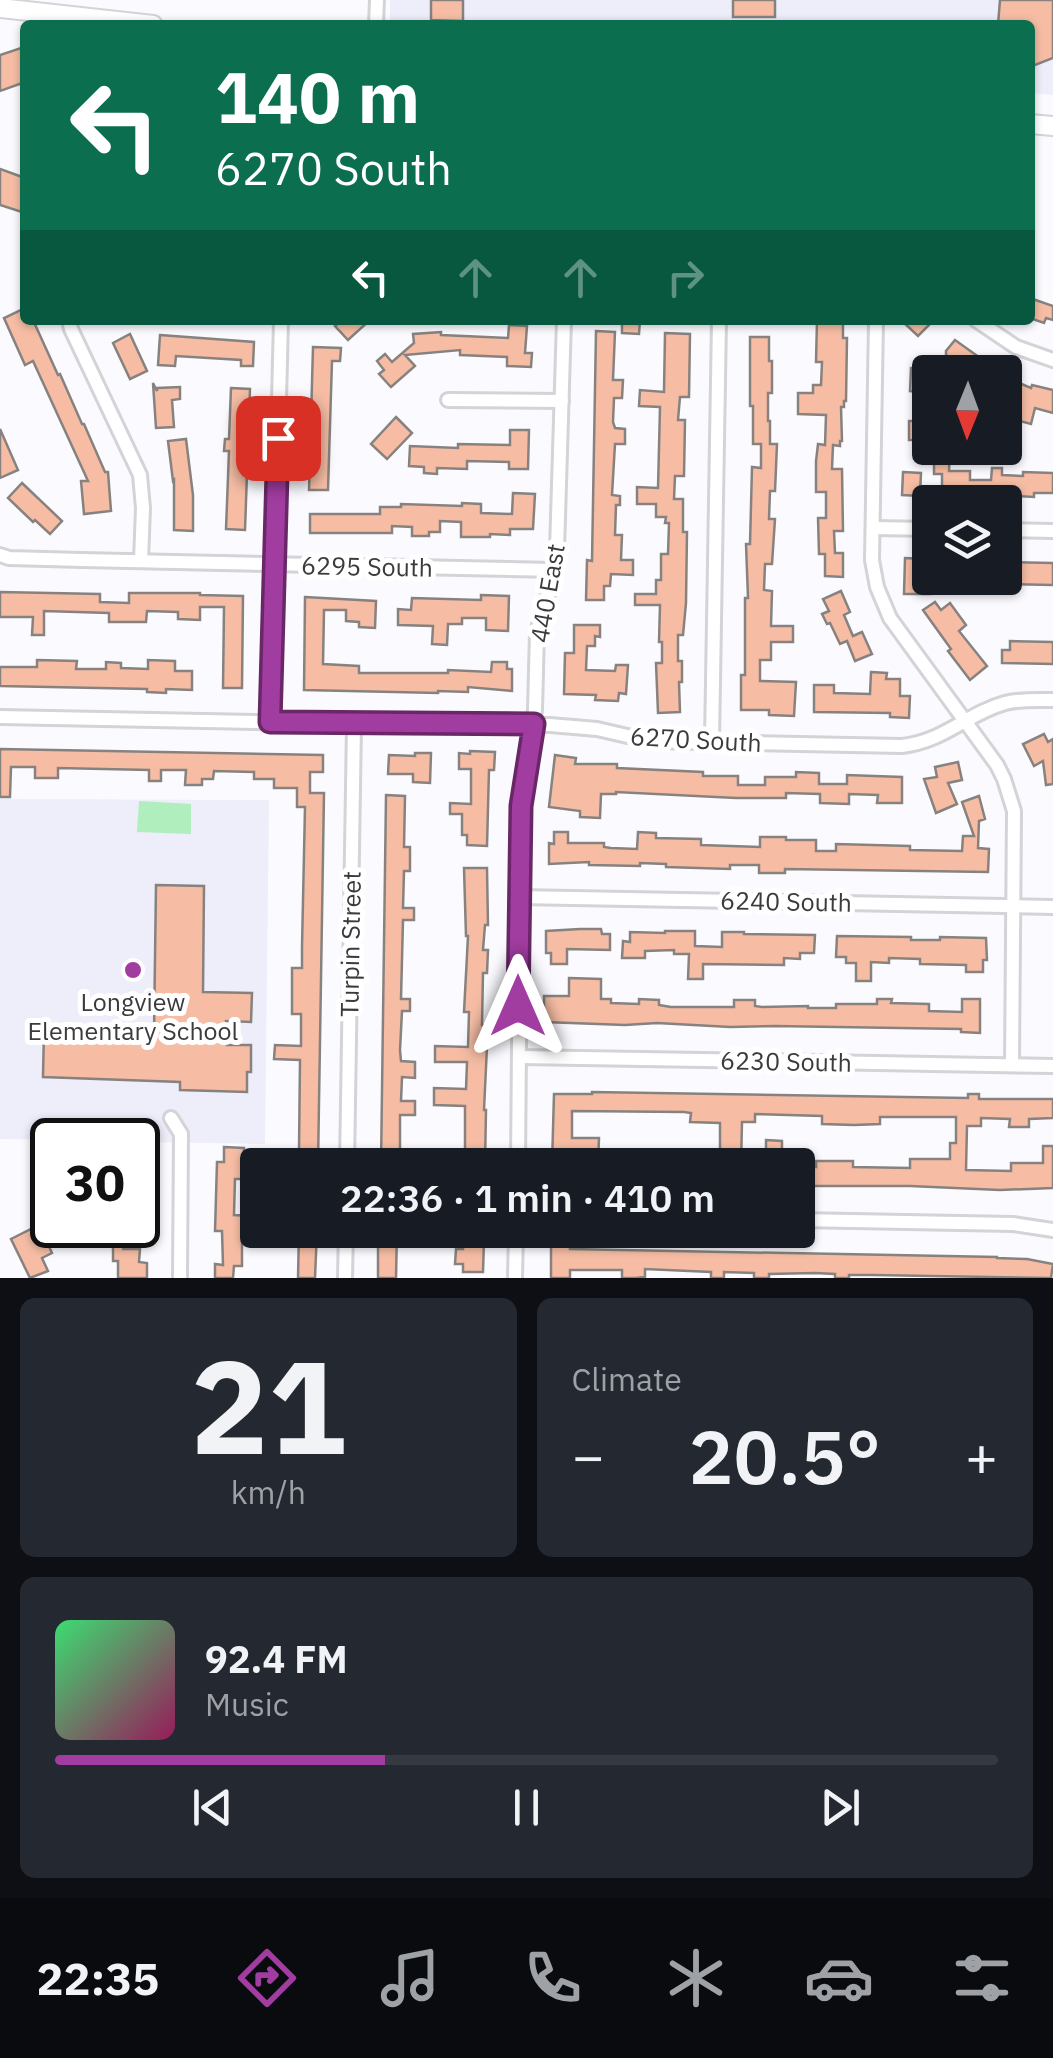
<!DOCTYPE html>
<meta charset="utf-8">
<style>
body{margin:0;font-family:"IBM Plex Sans",sans-serif;background:#242831;color:#f1f3f6;height:100vh;display:flex;flex-direction:column;font-size:38px;white-space:nowrap}
*{box-sizing:border-box;margin:0}
p{font-size:32px;color:#9ea1a6}
.icon{flex:none;width:55px;height:55px;fill:none;stroke:currentColor;stroke-width:2;stroke-linecap:round;stroke-linejoin:round}
.map{position:relative;height:1278px;overflow:hidden}
.details{display:flex;flex-direction:column;gap:20px;padding:20px;background:#0d0f14;flex:1}
.details>*{flex:none}
.top-card{position:absolute;left:20px;top:20px;width:1015px;height:305px;border-radius:10px;box-shadow:0 2px 8px #0004;background:#0b6e4f;color:#fff;overflow:hidden}
.needle{width:65px;rotate:181deg}
.controls{position:absolute;left:912px;top:355px;display:grid;gap:20px}
.controls a{display:grid;place-items:center;width:110px;height:110px;border-radius:10px;background:#171b24;box-shadow:0 2px 8px #0004;font-size:50px}
.speed{position:absolute;left:30px;top:1118px;display:flex;gap:20px;font-size:50px;font-weight:700;text-align:center}
.speed>*{display:grid;place-content:center;width:130px;height:130px;border-radius:50%;background:#171b24;box-shadow:0 2px 8px #0004;line-height:1}
.speed .limit{border:5px solid #111;border-radius:15px;background:#fff;color:#111}
.pin{position:absolute;display:grid;place-items:center;width:85px;height:85px;color:#fff;margin:-42px;border-radius:20px;box-shadow:0 5px 15px #0006}
.me{position:absolute;width:110px;margin:-55px;rotate:0deg;stroke-linejoin:round;filter:drop-shadow(0 0 8px #0008)}
.turn{display:flex;align-items:center;gap:35px;height:210px;padding:0 30px;font-size:45px}
.turn .icon{width:130px;height:130px;stroke-width:2.5}
.turn b{display:block;font-size:70px;line-height:85px}
.lanes{display:flex;align-items:center;height:95px;padding:0 30px;background:#0003;justify-content:center;gap:50px;direction:ltr}
.lanes .off{opacity:.35}
.big{font-size:75px;font-weight:600;line-height:1.1}
.details .widget{flex:1;display:flex;flex-direction:column;justify-content:center;gap:15px;min-width:0;padding:0 35px;border-radius:15px;background:#242831}
.details .dial{align-items:center;gap:0}
.dial b{font-size:130px;line-height:1}
.song{display:flex;align-items:center;gap:30px}
.cover{width:120px;height:120px;border-radius:15px;background:linear-gradient(135deg,hsl(140 70% 55%),hsl(330 70% 35%))}
.played{height:10px;border-radius:5px;background:linear-gradient(90deg,#a13ca0 35%,#363941 35%)}
.keys{display:flex;justify-content:space-around;direction:ltr}
.heat{display:flex;justify-content:space-between;align-items:center;font-size:55px;direction:ltr}
.details .tiles{flex:1;display:grid;gap:20px;grid-template-columns:1fr 1fr}
.widget:last-child{grid-column:span 2}
.trip{position:absolute;left:240px;top:1148px;width:575px;height:100px;border-radius:10px;background:#171b24;box-shadow:0 2px 8px #0004;font-weight:600;line-height:100px;text-align:center}
.tab-bar{display:flex;height:160px;justify-content:space-around;align-items:center;background:#090b0e;color:#9ea1a6}
.tab-bar .icon{width:70px;height:70px}
.tab-bar .active{color:#a13ca0}
.tab-bar b{font-size:45px;color:#f1f3f6}
.map>svg:first-child{display:block}
.built{fill:#eeedfa}
.green{fill:#b1eebd}
.building{fill:#f6bda4;stroke:#87827f;stroke-width:2.5}
.lines{fill:none;stroke-linecap:round;stroke-linejoin:round}
.minor-casing{stroke:#d3d3d8;stroke-width:18}
.secondary-casing{stroke:#d3d3d8;stroke-width:22}
.minor{stroke:#fff;stroke-width:12}
.secondary{stroke:#fff;stroke-width:18}
.route-casing{stroke:#692768;stroke-width:25}
.route{stroke:#a13ca0;stroke-width:18}
.poi-dot{fill:#a13ca0;stroke:#fff;stroke-width:4}
.labels{text-anchor:middle;dominant-baseline:central;stroke-width:10;stroke-linejoin:round;paint-order:stroke}
.street-label{font-size:25px;fill:#3b3b3d;stroke:#fff}
.poi-label{font-size:25px;fill:#3b3b3d;stroke:#fff}
</style>
<div class="map">
<svg width="1053" height="1278" viewBox="0 0 1053 1278">
<rect width="100%" height="100%" fill="#fbfbff"/>
<g class="built">
<path d="M390 0H1053V95L1030 93V25H390Z"/>
<path d="M0 799 269 800 265 1144 138 1142V1140L0 1139Z"/>
</g>
<path class="green" d="M139 801 191 804V834L137 832Z"/>
<g class="building">
<path d="M431 0H463V21L431 20Z"/>
<rect x="733" y="0" width="42" height="17"/>
<path d="M1000 0H1053V58L1030 67V25H998Z"/>
<path d="M21 48 25 58V82L0 91V55Z"/>
<path d="M0 169 25 178V213L0 205Z"/>
<path d="M1030 298 1053 306V320L1046 318 1044 323 1030 318Z"/>
<path d="M25 308V320H33L58 375 60 374 82 424H84L105 472H108L111 511 84 514 81 481H88L33 361 25 365 4 318Z"/>
<path d="M342 320H370L348 340 335 326Z"/>
<path d="M622 320H640L639 334 622 333Z"/>
<path d="M817 320H843V338H847L846 401H844V407H841L842 441H840V446L833 445 832 469H842L843 531H834L835 553H843V577L825 576V554H819L818 518H826V492H816V461L818 444 825 445 826 415 798 414V393H813V385H821L822 362H816Z"/>
<path d="M901 320H934L918 336Z"/>
<path d="M509 325 527 326 525 353H532L531 367 507 366V357L460 355V350L405 355 415 366 391 387 379 374 384 370 377 361 385 354 392 362 414 343 413 334 441 332V335L508 338Z"/>
<path d="M596 331 615 332 613 380H623L622 398H614L613 422 615 428 625 429V444H615L612 495 620 496V505H616L615 535H622L621 560H633V575L611 574 610 586H604V600H586L587 560 592 561Z"/>
<path d="M665 333 690 334 689 397H680L678 420H685L684 476H675L674 499H683V532H687L686 603 683 635H678V661H682V682H679L680 712 658 713 656 663H662V642H659L660 605H635V594H656V580H661V554H668L669 523H665L666 517H656V504H637V487L658 488 660 407 639 406 640 390 664 392Z"/>
<path d="M130 334 147 371 130 379 113 343Z"/>
<path d="M160 335 254 342 253 366H241V360L176 356 175 366 158 365Z"/>
<path d="M750 337H769V361H772V393H768V421H770V444H777L775 491H770L769 519H775L772 564H765L764 590 772 591 771 626H793V642H771V660H760V681L796 682 794 716 769 715V710H741V675H745V598H748L746 544H750L752 467 761 468V444H753V406H750Z"/>
<path d="M955 340 983 360 974 372H971L946 355V351Z"/>
<path d="M313 347 341 348 340 361H332L328 490H309Z"/>
<path d="M911 368 929 369 930 404 929 420H925V440H909V421H914V412H919L920 392 910 391Z"/>
<path d="M1005 377 1031 388 1032 385 1053 390V413L1035 408 1031 424 1005 417Z"/>
<path d="M153 383 157 391V388L180 387V399L172 400 174 427 156 428Z"/>
<path d="M231 388 250 389 245 530 226 529 229 451H224L225 439H229Z"/>
<path d="M396 417 412 433 387 459 371 444Z"/>
<path d="M0 429 18 470 0 478Z"/>
<path d="M510 430H529L528 469H509V462L467 461V469L437 468V474L424 473V467L409 466 410 446 458 448V444L510 445Z"/>
<path d="M186 439 193 495V531L174 530V480L173 481 168 441Z"/>
<path d="M934 450H950L949 471H970V480H991L992 468H1002V475L1023 476V472L1053 473V493H1034V497L1001 495V497L970 496V499H948V493H942V474H934Z"/>
<path d="M903 472 921 473 920 496 902 495Z"/>
<path d="M22 483 62 521 50 534 35 520 33 522 8 498Z"/>
<path d="M513 493 535 494 533 529H510V535L490 534V537H461V522L440 521V532H429V536H412V527L392 526V533H310V514H380V507H401V504L462 506V503L481 504V513L512 514Z"/>
<path d="M905 558 923 559V575H930V586H923L929 594H904Z"/>
<path d="M1005 562 1053 563V585L1005 584Z"/>
<path d="M841 591 850 612 844 615 853 636 862 632 872 654 855 661 847 641 840 644 830 623 827 624 822 614 829 611 823 599Z"/>
<path d="M0 592 100 594V602L129 603V593H200V595L243 596 242 688H223L224 607H200V620L178 619V612L147 611 146 622H109V613L44 611V635H32L33 617H0Z"/>
<path d="M481 595 509 596 508 631 486 630V618H462V624H448L447 645 432 644 433 626 398 625V609L411 610 412 598 481 600Z"/>
<path d="M305 597 376 601 375 628 359 627V622L346 621V610H324L323 664 359 666V673H448V670L491 672 492 662H507V669H512V691L468 687V692L438 691V693L304 690Z"/>
<path d="M935 602 941 610 950 603 966 625 959 631 987 666 970 680 948 651 951 649 923 610Z"/>
<path d="M574 625H600V637L595 636V646H587L586 670 615 671 616 665H628L626 694 619 693 618 701 595 700 596 695 564 694 565 653H574Z"/>
<path d="M1010 641 1053 642V664L1002 663V650H1010Z"/>
<path d="M37 660 77 661 76 669H106V662L121 663V668L148 669V660L175 661V671H192V690L166 689V693L147 692V689L0 686V667H37Z"/>
<path d="M871 672 887 673 886 679H900V696H910L909 718 890 717V713L814 712V685H834V693L870 694Z"/>
<path d="M1044 734 1048 742 1053 739V784L1046 785 1043 761 1034 766 1023 744Z"/>
<path d="M0 749 323 755V772H310V793H324L318 1165H294L295 1150H299L300 1060 274 1059 275 1045 301 1046V1014H292V968H302V947L305 807H297V788H274V779H254V772L214 771 213 779H202V785H185L186 770H161V781H149V770L58 768V778H35V767H11L10 797H0Z"/>
<path d="M470 751 495 752 494 770H489L487 846 467 845V835H462V814H450V803L471 804V769H459V753L470 754Z"/>
<path d="M415 753H431L430 783 413 782V774H388L389 755 415 756Z"/>
<path d="M555 755 576 758 575 764H617V768L703 772V776H738V785H765V777H796V772L819 773V784H847V775L902 777V803H877L878 795 849 794V804L820 803V794L786 793V798H736L616 792V794H601L600 818 580 817V811L549 807Z"/>
<path d="M958 762 962 780 948 783 957 804 936 813 924 779 937 777 935 767Z"/>
<path d="M386 795 405 796 404 847H410V871H404L403 908H414V920H403L401 999H410V1011H402L400 1050 401 1061 415 1062V1078L402 1077 401 1101H415V1115H400V1149L429 1150V1165H381Z"/>
<path d="M979 796 985 819 979 821 978 848 989 849 988 872 785 869V873H759V865H730V869L666 867V864L640 863V866L589 865V862L549 864V843L554 844V832H568V843H604V847L611 848 637 849 638 832 656 833V838L701 839V845L760 847V837H786V840H816V851H836V844L910 846V850L962 851 963 836H974L962 802Z"/>
<path d="M464 868H487L488 925H485L483 950H488L487 973H483L482 1025H488L484 1110H486L485 1165H465V1106L434 1105V1088L466 1089 467 1062H435V1046L468 1047 469 1012H464L468 936H466Z"/>
<path d="M156 885 204 886 203 992 252 993 251 1022 226 1021 227 1045H251V1072H247V1092L180 1090V1082L43 1077 44 1030 154 1032Z"/>
<path d="M580 929H601L602 934H610V950L567 949V964H551V953H546V931Z"/>
<path d="M665 931H695V946L722 947V932H744V934L815 935 814 953H800V959L784 958V965L703 964V979H688L689 954H674V950L645 951V958H622L623 941 630 942V932L665 933Z"/>
<path d="M837 936 911 937V940H940V937L986 938 987 960H983V972H966V965L920 964V959L889 958V963L871 962V981H856V963H846V957H836Z"/>
<path d="M569 978 601 979V999H611V1003L639 1004V999L659 1000V1005L671 1007H734V1000H755V1006L762 1007 808 1006V1008H836V1004H877V999H892L891 1003 929 1004V1011L962 1012V999H980V1033L961 1032V1029L775 1026 730 1027 657 1023 625 1025 544 1022V996H569Z"/>
<path d="M592 1092 968 1098V1094H979V1099H1053V1118L1029 1119V1127H1009L1010 1119 981 1118V1126H967L966 1170 1011 1171V1163H1043V1146H1053V1188L1000 1190 910 1186H798V1167H816V1161H853V1167L910 1168V1159H950V1143H956V1117H880V1124L854 1125 822 1124V1116L755 1114V1122H742L741 1165H725V1155H720V1123L690 1122 691 1113 684 1112 572 1111V1138H599L598 1165H552L554 1094H592Z"/>
<path d="M766 1140 782 1141V1165H766Z"/>
<path d="M33 1143 48 1144 47 1165H33Z"/>
<path d="M224 1147 244 1148 243 1179H235L234 1215 250 1216 249 1231H242V1266H234L233 1278H215V1264L223 1265 222 1231H215L217 1162H224Z"/>
<path d="M138 1160H148L147 1234H138Z"/>
<path d="M39 1225 52 1253 42 1258 48 1271 30 1278 11 1239Z"/>
<path d="M114 1225H123V1249H140L139 1262 147 1263V1278H118V1261H113V1245H110V1231H114Z"/>
<path d="M299 1230H317L315 1278H298Z"/>
<path d="M378 1230H397L396 1278H378Z"/>
<path d="M463 1240H484L483 1272H463V1264H455L456 1249H463Z"/>
<path d="M551 1245H570V1249L997 1257V1258L1027 1259 1053 1264 1051 1278 872 1275H849V1278H835V1274L815 1273 769 1274V1278H754V1273L724 1272V1278H711V1272L645 1269V1277L635 1278H622V1270H570V1278H551Z"/>
</g>
<g class="lines">
<defs>
<g id="minor">
<path d="M376 25 377 0"/>
<path d="M69 320 71 329 140 475 143 508 141 561"/>
<path d="M876 320 872 560 877 587 890 618 997 765 1004 779 1014 811 1012 1065"/>
<path d="M976 320 1016 347 1053 360"/>
<path d="M448 400 562 401"/>
<path d="M874 528 930 529"/>
<path d="M1005 530 1053 531"/>
<path d="M0 555 9 558 82 560 555 570"/>
<path d="M0 717 354 724 550 725 597 729 649 741 902 746C945 741 966 714 1005 703 1020 699 1037 700 1053 700"/>
<path d="M271 722 281 320"/>
<path d="M712 742 719 320"/>
<path d="M518 897 1053 907"/>
<path d="M520 1057 1053 1066"/>
<path d="M171 1118 181 1134 180 1278"/>
<path d="M347 1165 354 724"/>
<path d="M518 1165 521 806 535 710 537 632 555 570 557 550 564 320"/>
<path d="M798 1220 1013 1224 1053 1230"/>
<path d="M345 1278 346 1230"/>
<path d="M515 1278 516 1230"/>
</g>
<g id="secondary">
<path d="M0 8 153 25"/>
<path d="M1030 124 1053 126"/>
</g>
</defs>
<use href="#minor" class="minor-casing"/>
<use href="#secondary" class="secondary-casing"/>
<use href="#minor" class="minor"/>
<use href="#secondary" class="secondary"/>
</g>
<g class="lines">
<defs>
<path id="route" d="M278 438 270 722 534 724 521 806 518 1006"/>
</defs>
<use href="#route" class="route-casing"/>
<use href="#route" class="route"/>
</g>
<circle class="poi-dot" cx="133" cy="970" r="10"/>
<g class="labels">
<g class="street-label">
<text transform="translate(367 566) rotate(1)">6295 South</text>
<text transform="translate(547 593) rotate(-80)">440 East</text>
<text transform="translate(696 739) rotate(3)">6270 South</text>
<text transform="translate(786 901) rotate(1)">6240 South</text>
<text transform="translate(350 944) rotate(-89)">Turpin Street</text>
<text transform="translate(786 1061) rotate(1)">6230 South</text>
</g>
<g class="poi-label">
<text x="133" y="1001">Longview<tspan x="133" dy="29">Elementary School</tspan></text>
</g>
</g>
</svg>
<div class="controls">
<a><svg class="needle" viewBox="-14 -14 28 28"><path d="M0-13l5 13h-10z" fill="#e53935"/><path d="M0 13l5-13h-10z" fill="#9ea1a6"/></svg></a>
<a><svg class="icon" aria-label="layers" viewBox="0 0 24 24"><path d="M12 4l9 5-9 5-9-5zM3 14l9 5 9-5"/></svg></a>
</div>
<div class="speed"><div class="limit">30</div></div>
<div class="pin" style="left:278px;top:438px;background:#d93025"><svg class="icon" aria-label="arrive" viewBox="0 0 24 24"><path d="M6 21V4h12l-3 4 3 4H6"/></svg></div>
<svg class="me" style="left:518px;top:1006px" viewBox="-20 -20 40 40"><path d="M0-17L14 15 0 8-14 15z" fill="#a13ca0" stroke="#fff" stroke-width="4"/></svg>
<div class="trip">22:36 · 1 min · 410 m</div>
<div class="top-card">
<div class="turn"><svg class="icon" aria-label="left" viewBox="0 0 24 24"><path d="M17 20v-9H6M10 6l-5 5 5 5"/></svg><div><b>140 m</b>6270 South</div></div>
<div class="lanes"><svg class="icon" aria-label="left" viewBox="0 0 24 24"><path d="M17 20v-9H6M10 6l-5 5 5 5"/></svg><svg class="icon off" aria-label="ahead" viewBox="0 0 24 24"><path d="M12 20V5M6 11l6-6 6 6"/></svg><svg class="icon off" aria-label="ahead" viewBox="0 0 24 24"><path d="M12 20V5M6 11l6-6 6 6"/></svg><svg class="icon off" aria-label="right" viewBox="0 0 24 24"><path d="M7 20v-9h11M14 6l5 5-5 5"/></svg></div>
</div>
</div>
<section class="details">
<div class="tiles">
<div class="widget dial"><b>21</b><p>km/h</p></div>
<div class="widget"><p>Climate</p>
<div class="heat"><a>−</a><b class="big">20.5°</b><a>+</a></div>
</div>
<div class="widget">
<div class="song"><i class="cover"></i><div><b>92.4 FM</b><p>Music</p></div></div>
<div class="played"></div>
<div class="keys"><svg class="icon" aria-label="previous" viewBox="0 0 24 24"><path d="M18 5L8 12l10 7zM5 5v14"/></svg><svg class="icon" aria-label="pause" viewBox="0 0 24 24"><path d="M8 5v14M16 5v14"/></svg><svg class="icon" aria-label="next" viewBox="0 0 24 24"><path d="M6 5l10 7-10 7zM19 5v14"/></svg></div>
</div>
</div>
</section>
<nav class="tab-bar">
<b>22:35</b>
<svg class="icon active" aria-label="directions" viewBox="0 0 24 24"><path d="M12 3l9 9-9 9-9-9zM9 14v-3h6M13 9l2 2-2 2"/></svg>
<svg class="icon" aria-label="music" viewBox="0 0 24 24"><path d="M9 18V5l10-2v13"/><circle cx="6" cy="18" r="3"/><circle cx="16" cy="16" r="3"/></svg>
<svg class="icon" aria-label="phone" viewBox="0 0 24 24"><path d="M5 4h4l2 5-3 2q2 4 5 5l2-3 5 2v4C11 20 4 13 5 4z"/></svg>
<svg class="icon" aria-label="climate" viewBox="0 0 24 24"><path d="M12 3v18M4 7l16 10M4 17L20 7"/></svg>
<svg class="icon" aria-label="car" viewBox="0 0 24 24"><path d="M5 17H2v-5l4-1 3-4h7l3 4 3 1v5h-3M9 17h6M6 11h13"/><circle cx="7" cy="17" r="2"/><circle cx="17" cy="17" r="2"/></svg>
<svg class="icon" aria-label="filters" viewBox="0 0 24 24"><path d="M4 7h16M4 17h16"/><circle cx="9" cy="7" r="2"/><circle cx="15" cy="17" r="2"/></svg>
</nav>
